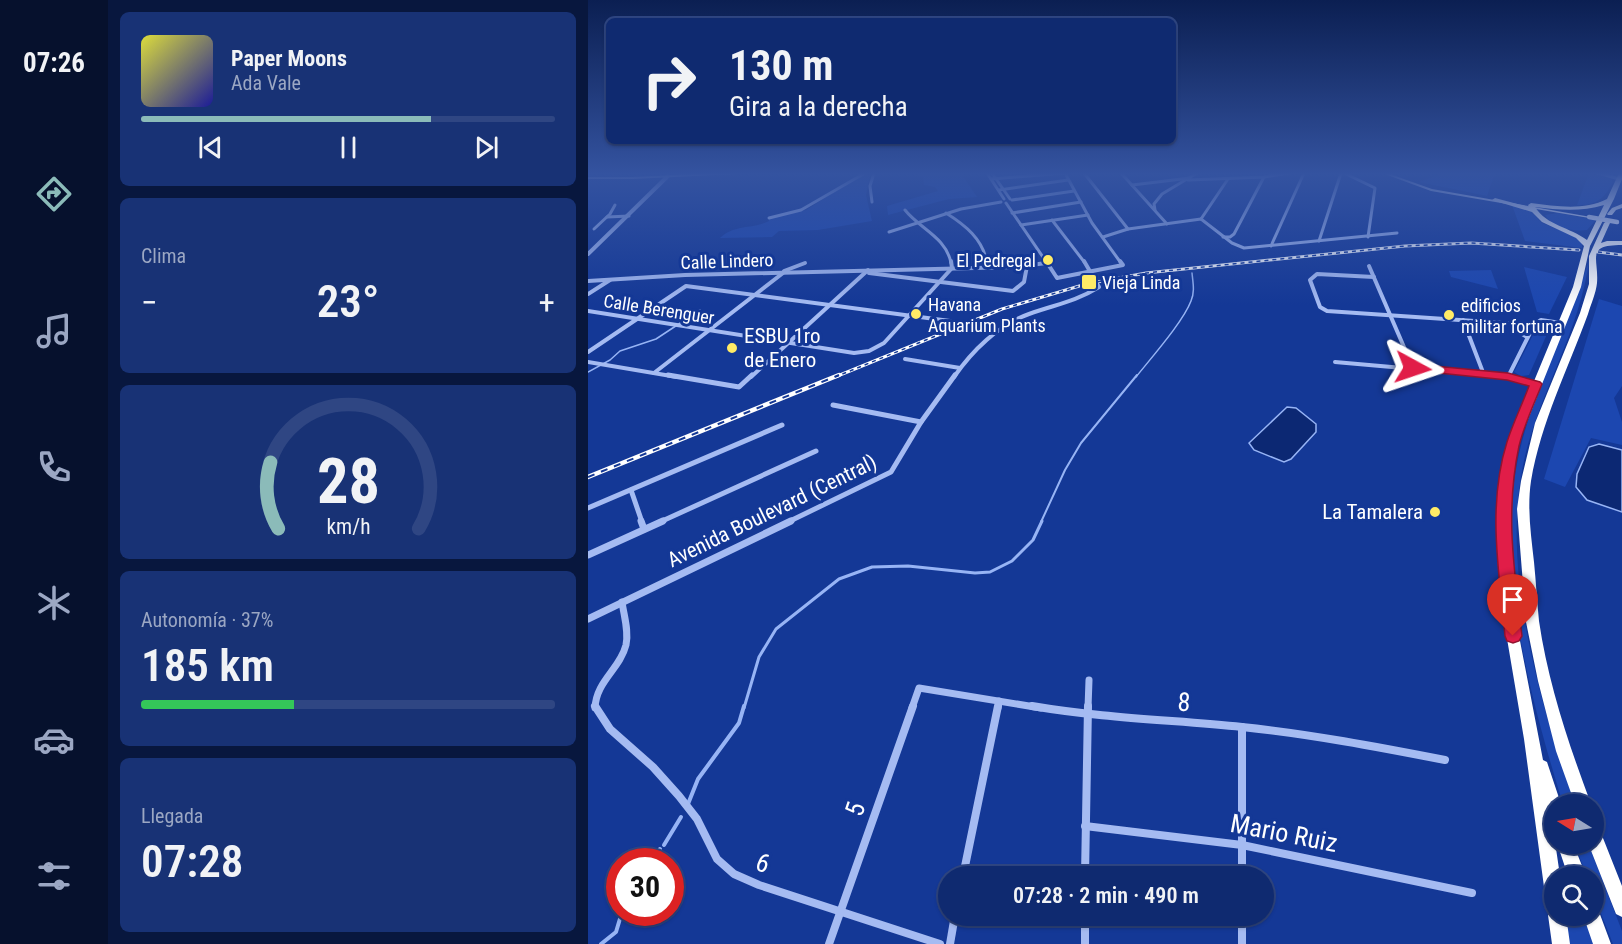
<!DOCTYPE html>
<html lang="es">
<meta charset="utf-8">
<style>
body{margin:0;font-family:"Roboto Condensed",sans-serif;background:#183275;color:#f1f3f6;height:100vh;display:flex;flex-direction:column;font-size:22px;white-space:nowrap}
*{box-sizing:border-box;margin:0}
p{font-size:20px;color:#9ba7c3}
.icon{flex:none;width:33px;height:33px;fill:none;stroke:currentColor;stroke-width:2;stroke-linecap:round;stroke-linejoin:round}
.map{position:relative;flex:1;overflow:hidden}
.side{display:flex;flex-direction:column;gap:12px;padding:12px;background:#08173e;width:480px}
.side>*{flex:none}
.guide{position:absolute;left:18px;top:18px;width:570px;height:126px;border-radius:9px;box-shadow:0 2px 4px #0004,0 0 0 2px #2f4683;background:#0f2a70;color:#f1f3f6;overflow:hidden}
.needle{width:39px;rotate:281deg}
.buttons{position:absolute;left:956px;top:794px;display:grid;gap:12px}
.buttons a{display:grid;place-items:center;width:60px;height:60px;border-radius:50%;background:#0f2a70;box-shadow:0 2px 4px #0004,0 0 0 2px #2f4683;font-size:30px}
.speed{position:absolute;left:18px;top:848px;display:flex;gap:12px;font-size:30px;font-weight:700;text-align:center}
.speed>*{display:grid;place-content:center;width:78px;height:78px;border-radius:50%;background:#0f2a70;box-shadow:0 2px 4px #0004,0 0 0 2px #2f4683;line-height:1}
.speed .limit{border:9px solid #d22;background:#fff;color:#111}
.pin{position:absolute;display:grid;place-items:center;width:51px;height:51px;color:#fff;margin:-62px -26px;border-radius:50% 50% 50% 0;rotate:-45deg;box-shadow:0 0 6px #0007}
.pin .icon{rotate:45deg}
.me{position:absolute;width:66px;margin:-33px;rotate:95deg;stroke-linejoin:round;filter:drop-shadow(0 0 4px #0008)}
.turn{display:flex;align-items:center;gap:21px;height:126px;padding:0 24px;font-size:27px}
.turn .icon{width:78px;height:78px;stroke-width:2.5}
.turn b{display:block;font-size:42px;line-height:51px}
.big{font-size:45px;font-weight:600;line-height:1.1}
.side .card{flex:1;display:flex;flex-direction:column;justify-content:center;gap:9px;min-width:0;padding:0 21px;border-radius:9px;background:#183275}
.side .dial{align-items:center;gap:0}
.dial svg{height:156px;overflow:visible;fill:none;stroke:#2f4683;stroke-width:7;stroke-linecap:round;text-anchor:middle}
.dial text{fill:#f1f3f6;stroke:none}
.song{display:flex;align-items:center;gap:18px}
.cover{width:72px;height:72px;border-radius:9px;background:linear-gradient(135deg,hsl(60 70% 55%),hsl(240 70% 35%))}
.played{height:6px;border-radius:3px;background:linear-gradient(90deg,#8bbbb9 70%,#2f4683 70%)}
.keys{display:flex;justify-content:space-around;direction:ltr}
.heat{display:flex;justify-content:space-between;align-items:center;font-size:33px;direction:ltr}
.charge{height:9px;border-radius:4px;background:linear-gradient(90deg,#34c759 37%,#2f4683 0)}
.trip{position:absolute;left:350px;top:866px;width:336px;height:60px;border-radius:30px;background:#0f2a70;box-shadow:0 2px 4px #0004,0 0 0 2px #2f4683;font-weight:600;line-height:60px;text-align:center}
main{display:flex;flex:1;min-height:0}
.menu{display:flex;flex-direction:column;width:108px;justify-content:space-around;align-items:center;background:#06112d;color:#9ba7c3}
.menu .icon{width:42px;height:42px}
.menu .current{color:#8bbbb9}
.menu b{font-size:27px;color:#f1f3f6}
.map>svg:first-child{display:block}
.green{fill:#1c47b0}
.water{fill:#0c2873;stroke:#97b4f5;stroke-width:1.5}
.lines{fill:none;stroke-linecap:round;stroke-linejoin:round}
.stream-far3{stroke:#97b4f5;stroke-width:1.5}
.stream-far2{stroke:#97b4f5;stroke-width:2}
.stream-far1{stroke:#97b4f5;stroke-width:3}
.stream{stroke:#97b4f5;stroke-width:4}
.minor-far4{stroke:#a5bbf2;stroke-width:3}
.minor-far3{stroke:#a5bbf2;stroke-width:4}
.minor-far2{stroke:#a5bbf2;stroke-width:5}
.minor-far1{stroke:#a5bbf2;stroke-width:7}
.minor{stroke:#a5bbf2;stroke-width:8}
.tertiary{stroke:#a5bbf2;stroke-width:4}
.primary{fill:#f0f3ff;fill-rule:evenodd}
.motorway{fill:#fff;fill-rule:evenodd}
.rail-far1-casing{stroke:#fff;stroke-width:3}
.rail-casing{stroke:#fff;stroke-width:4.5}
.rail-far1{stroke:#143896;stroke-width:1.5;stroke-dasharray:4;stroke-linecap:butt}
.rail{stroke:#143896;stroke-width:2;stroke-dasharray:7;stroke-linecap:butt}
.primary-bridge{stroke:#f0f3ff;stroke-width:4.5}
.route{fill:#e11d48;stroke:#92132f;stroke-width:1.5}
.poi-dot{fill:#ffeb66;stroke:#143896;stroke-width:2}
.labels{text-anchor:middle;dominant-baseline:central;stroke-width:6;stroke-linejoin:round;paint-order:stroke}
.far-poi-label{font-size:18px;fill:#fff;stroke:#143896;text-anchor:start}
.far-street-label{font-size:18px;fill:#fff;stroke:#143896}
.poi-label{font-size:21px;fill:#fff;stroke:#143896;text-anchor:start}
.street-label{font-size:21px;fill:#fff;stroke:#143896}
.near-street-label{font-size:26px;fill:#fff;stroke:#143896}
</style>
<main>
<nav class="menu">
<b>07:26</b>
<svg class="icon current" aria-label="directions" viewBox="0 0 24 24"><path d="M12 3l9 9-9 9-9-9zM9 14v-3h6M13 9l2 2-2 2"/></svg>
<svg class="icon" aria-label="music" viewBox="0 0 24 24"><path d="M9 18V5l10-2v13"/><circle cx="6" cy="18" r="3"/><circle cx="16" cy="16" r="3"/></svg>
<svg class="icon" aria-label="phone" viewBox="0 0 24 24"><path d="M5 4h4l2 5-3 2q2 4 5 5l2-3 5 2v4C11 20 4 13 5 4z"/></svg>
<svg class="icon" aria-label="climate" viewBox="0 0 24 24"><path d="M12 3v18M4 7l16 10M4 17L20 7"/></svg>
<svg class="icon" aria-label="car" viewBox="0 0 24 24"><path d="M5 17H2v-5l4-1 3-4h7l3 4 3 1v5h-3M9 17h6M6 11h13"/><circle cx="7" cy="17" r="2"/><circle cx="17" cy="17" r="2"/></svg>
<svg class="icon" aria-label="filters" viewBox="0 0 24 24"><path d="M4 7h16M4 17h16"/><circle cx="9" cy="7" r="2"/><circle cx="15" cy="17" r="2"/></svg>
</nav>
<section class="side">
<div class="card">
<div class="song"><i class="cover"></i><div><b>Paper Moons</b><p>Ada Vale</p></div></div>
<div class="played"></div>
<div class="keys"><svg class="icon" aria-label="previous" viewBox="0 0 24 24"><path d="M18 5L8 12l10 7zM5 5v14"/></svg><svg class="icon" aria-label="pause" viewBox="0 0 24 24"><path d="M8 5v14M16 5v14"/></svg><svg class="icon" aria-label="next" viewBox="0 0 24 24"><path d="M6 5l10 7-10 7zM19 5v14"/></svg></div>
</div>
<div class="card"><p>Clima</p>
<div class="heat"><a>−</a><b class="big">23°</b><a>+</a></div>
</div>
<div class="card dial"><svg viewBox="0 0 100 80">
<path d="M14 69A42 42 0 1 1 86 69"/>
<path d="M14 69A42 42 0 0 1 10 35" stroke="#8bbbb9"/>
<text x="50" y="56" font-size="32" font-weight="700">28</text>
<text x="50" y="72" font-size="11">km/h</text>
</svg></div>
<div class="card"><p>Autonomía · 37%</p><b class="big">185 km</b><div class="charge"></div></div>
<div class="card"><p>Llegada</p><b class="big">07:28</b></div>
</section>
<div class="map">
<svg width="1034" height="944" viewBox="0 0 1034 944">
<rect width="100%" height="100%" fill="#143896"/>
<g class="green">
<path d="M326 173H373L389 197 361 199 300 215 299 206 350 191 347 187 336 185 335 177Z"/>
<path d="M856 173H907L899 196 831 182Z"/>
<path d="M1001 173 1023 179 1025 182C1017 198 1008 206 989 205Z"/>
<path d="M273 175H282L278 195 284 221 230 230 191 231 184 237 132 238C146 224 166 229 181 221V218L218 210Z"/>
<path d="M924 205 943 211 954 223 984 235 994 242V248L937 241Z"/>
<path d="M970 213 1003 219 1007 221 999 230C985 232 964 228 957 215Z"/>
<path d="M1001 261C992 329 953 390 937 456 911 567 951 699 987 804H975C942 697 906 566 931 454 946 387 979 326 1001 261Z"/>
<path d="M936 267 979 277 961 314 949 312Z"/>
<path d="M903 270 910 289 863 277 861 271Z"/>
<path d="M1011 299 1034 306V386L1026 398 1034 422V445L1003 438 977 487 956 479Z"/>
<path d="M958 322 963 325 941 375 933 376 926 372 951 323Z"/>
<path d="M986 843H1000L1034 931V944H1025L1005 893V876H999Z"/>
<path d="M976 915H995L1006 944H981Z"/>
</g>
<g class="water">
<path d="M699 407 708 408 728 424V432L703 459 696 462 666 450 661 443Z"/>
<path d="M1011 444 1034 450V512L999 500 988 487 989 474 1001 447Z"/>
</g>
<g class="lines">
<g class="stream-far3">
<path d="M0 372 22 360 32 351 68 339 112 310"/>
<path d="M548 377C563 358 595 322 603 301 607 292 605 283 604 273"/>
</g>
<path class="stream-far2" d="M453 522 477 470 493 443 549 375"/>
<path class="stream-far1" d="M156 708 171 657 188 629 251 579 284 567 320 566 387 573 402 572 424 561 445 540 454 521"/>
<g class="stream">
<path d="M100 804 110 779 151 723 156 706"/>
<path d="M76 845 93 817"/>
<path d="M66 861 72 849"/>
<path d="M13 944 28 932 34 912"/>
</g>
<g class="minor-far4">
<path d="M399 173 416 199"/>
<path d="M404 173 422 199"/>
<path d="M477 173 504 223 533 263"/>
<path d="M496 173 540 229"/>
<path d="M533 173 579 224"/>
<path d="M756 173 787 188 780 237"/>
<path d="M1010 173 1031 179"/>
<path d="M403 179 477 173"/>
<path d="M600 180 676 177 701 173"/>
<path d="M544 185 602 178"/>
<path d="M411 190 480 180"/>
<path d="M424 200 486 191"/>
<path d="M284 202 282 186 286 173"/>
<path d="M418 203 459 263"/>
<path d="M317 210C332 229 358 237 363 263"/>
<path d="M567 210 566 204 574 194 609 173"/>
<path d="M358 213C377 225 395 239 399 263"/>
<path d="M424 213 493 202"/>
<path d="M19 217 41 216"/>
<path d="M181 218 213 210 277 173"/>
<path d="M613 219 644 243 656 248 809 233"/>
<path d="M613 219 640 179"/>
<path d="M464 220 497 263"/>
<path d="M433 225 500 215"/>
<path d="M6 229 22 214 27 205"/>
<path d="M301 232 373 209 413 202"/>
<path d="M515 237 540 229 613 219"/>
<path d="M635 237H642L646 234 676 177"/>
<path d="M731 241 753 173"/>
<path d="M683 246 716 173"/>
</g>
<g class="minor-far3">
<path d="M399 261 400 267"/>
<path d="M458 261 469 278 535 265 532 261"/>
<path d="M781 266 825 368"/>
<path d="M196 271 217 263"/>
<path d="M281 273 425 291 436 282 439 266"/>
<path d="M786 277 729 274 722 280 732 307 739 311 946 325"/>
<path d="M0 281 97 275 428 267 458 263"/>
<path d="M0 294 22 280"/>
<path d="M0 311 266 353 281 351 296 343 364 268 363 261"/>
<path d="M875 320 896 375"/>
<path d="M926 324 931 332 939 337"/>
<path d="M0 352 98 286 362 321"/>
<path d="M317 359 372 368"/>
<path d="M0 362 89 377"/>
<path d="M747 362 917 377"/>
<path d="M66 373 195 273"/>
<path d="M163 377 280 270"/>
<path d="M366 377C384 351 410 325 441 314 468 304 485 303 511 287L496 261"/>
<path d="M920 377 946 325 953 320 973 323"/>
</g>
<g class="minor-far2">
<path d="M80 375 151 387 164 375"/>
<path d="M899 375 920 377 948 384"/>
<path d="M245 405 333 422"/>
<path d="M43 490 54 522"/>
<path d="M0 508 194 425"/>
<path d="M72 522 228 451"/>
<path d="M200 522 303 472 333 422 367 375"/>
</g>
<g class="minor-far1">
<path d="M53 521 56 529"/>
<path d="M0 555 75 521"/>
<path d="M0 619 203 521"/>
<path d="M7 708C8 681 32 669 38 645 41 631 36 616 34 602"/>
<path d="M324 708 331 688 453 708"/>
<path d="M410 708 411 701"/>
<path d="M500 708 501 680"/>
</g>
<g class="minor">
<path d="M7 706 22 729 65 767 91 796 109 819 129 859 146 874 171 885 352 944"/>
<path d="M444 706C514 718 584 720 654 727 722 734 790 747 857 760"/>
<path d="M654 727V876"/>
<path d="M497 826 654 845 884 893"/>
<path d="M375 876 410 706"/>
<path d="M497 876 500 706"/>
<path d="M497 915V944"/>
<path d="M654 915V944"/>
<path d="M241 944 325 706"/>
<path d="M362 944 367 915"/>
</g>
<path class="tertiary" d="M0 254 80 176"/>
<g class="primary">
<path d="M126 173H150L148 174 44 179H0V177H44Z"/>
<path d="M794 173H799L844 189 1003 217 1001 218 843 191Z"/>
</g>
<g class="motorway">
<path d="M1031 173H1034V179L1026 199 1002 246 993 287 930 444 922 504 921 535 927 615 955 760 959 762 973 804H966V815L963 814 972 876H966V903L960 900 957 894 936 739 915 615 909 535 910 504 920 444 985 287 996 246 988 238 954 222 944 212 904 200 907 198 941 207 940 205 943 203C968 206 995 211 1019 199ZM1016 205 999 240C982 227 959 226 947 207 971 210 993 212 1016 205Z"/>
<path d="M1034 204V208L1028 210 1024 215H1020L1019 214 1024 208Z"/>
<path d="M1019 221 1022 223 1013 243 1019 241H1034V245C997 245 1011 258 1009 283 1008 293 1003 304 1000 314 980 369 953 422 943 481 939 508 943 535 946 562 948 582 949 602 951 621 960 683 981 745 1003 804H987L968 751 950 681 938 622 929 509 933 481 947 423 992 313 1001 284V256L1016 223Z"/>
<path d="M1005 826 1011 828 1034 886V917L1028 914 1000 843H1005Z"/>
<path d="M969 843H985L998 876H980Z"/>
<path d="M1005 906 1010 909 1023 944H1005L995 915H1005Z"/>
<path d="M966 907V915H978L982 944H964L960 915 963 909Z"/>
</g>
<defs>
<g id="rail-far1">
<path d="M1010 252 1034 255"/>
<path d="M247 377 414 309 498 284 558 273 817 246 883 243 991 250"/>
</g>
<path id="rail" d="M0 477 251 375"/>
</defs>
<use href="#rail-far1" class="rail-far1-casing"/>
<use href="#rail" class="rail-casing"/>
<use href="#rail-far1" class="rail-far1"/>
<use href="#rail" class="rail"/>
<path class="primary-bridge" d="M1001 217 1029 222"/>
</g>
<linearGradient id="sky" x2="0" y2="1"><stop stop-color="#0b1f52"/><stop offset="0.57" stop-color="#3453a0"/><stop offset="1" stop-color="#3453a0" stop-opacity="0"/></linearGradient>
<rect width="1034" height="305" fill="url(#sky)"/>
<path class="route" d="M825 364 920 373 952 382 954 384C946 404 936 425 931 446 917 512 926 569 934 636L931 641 925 643 919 641 917 636C911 572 899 505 919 442 925 423 934 405 941 386L919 380 821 370 819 368Z"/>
<g class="poi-dot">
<circle cx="460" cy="260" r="6"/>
<rect x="493" y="274" width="16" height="16" rx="3"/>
<circle cx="328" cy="314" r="6"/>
<circle cx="861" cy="315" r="6"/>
<circle cx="144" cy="348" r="6"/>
<circle cx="847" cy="512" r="6"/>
</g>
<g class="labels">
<g class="far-poi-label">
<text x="448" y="260" text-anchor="end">El Pedregal</text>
<text x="514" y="282">Vieja Linda</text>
<text x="340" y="304">Havana<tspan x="340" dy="21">Aquarium Plants</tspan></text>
<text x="873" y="305">edificios<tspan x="873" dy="21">militar fortuna</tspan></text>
</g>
<g class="far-street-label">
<text transform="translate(139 261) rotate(-2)">Calle Lindero</text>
<text transform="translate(71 309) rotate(9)">Calle Berenguer</text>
</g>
<g class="poi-label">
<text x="156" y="336">ESBU 1ro<tspan x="156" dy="24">de Enero</tspan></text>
<text x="835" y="512" text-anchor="end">La Tamalera</text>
</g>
<g class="street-label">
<text transform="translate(184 511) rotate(-26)">Avenida Boulevard (Central)</text>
</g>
<g class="near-street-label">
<text transform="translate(596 702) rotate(4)">8</text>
<text transform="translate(267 809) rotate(-71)">5</text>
<text transform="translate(696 833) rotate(11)">Mario Ruiz</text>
<text transform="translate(175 863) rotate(21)">6</text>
</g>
</g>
</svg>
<div class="buttons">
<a><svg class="needle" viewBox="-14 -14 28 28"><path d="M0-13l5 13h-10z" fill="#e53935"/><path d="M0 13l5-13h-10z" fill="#9ba7c3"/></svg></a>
<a><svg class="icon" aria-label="search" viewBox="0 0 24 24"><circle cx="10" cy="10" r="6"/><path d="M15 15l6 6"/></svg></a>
</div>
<div class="speed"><div class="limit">30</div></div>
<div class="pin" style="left:925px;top:636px;background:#d93025"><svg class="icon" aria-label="arrive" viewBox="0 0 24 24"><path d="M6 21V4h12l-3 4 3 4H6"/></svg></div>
<svg class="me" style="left:825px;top:368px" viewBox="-20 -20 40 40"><path d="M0-17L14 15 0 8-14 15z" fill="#e11d48" stroke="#fff" stroke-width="4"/></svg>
<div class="trip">07:28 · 2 min · 490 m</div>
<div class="guide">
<div class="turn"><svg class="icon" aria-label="right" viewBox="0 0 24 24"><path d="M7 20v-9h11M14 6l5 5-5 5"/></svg><div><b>130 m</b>Gira a la derecha</div></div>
</div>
</div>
</main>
